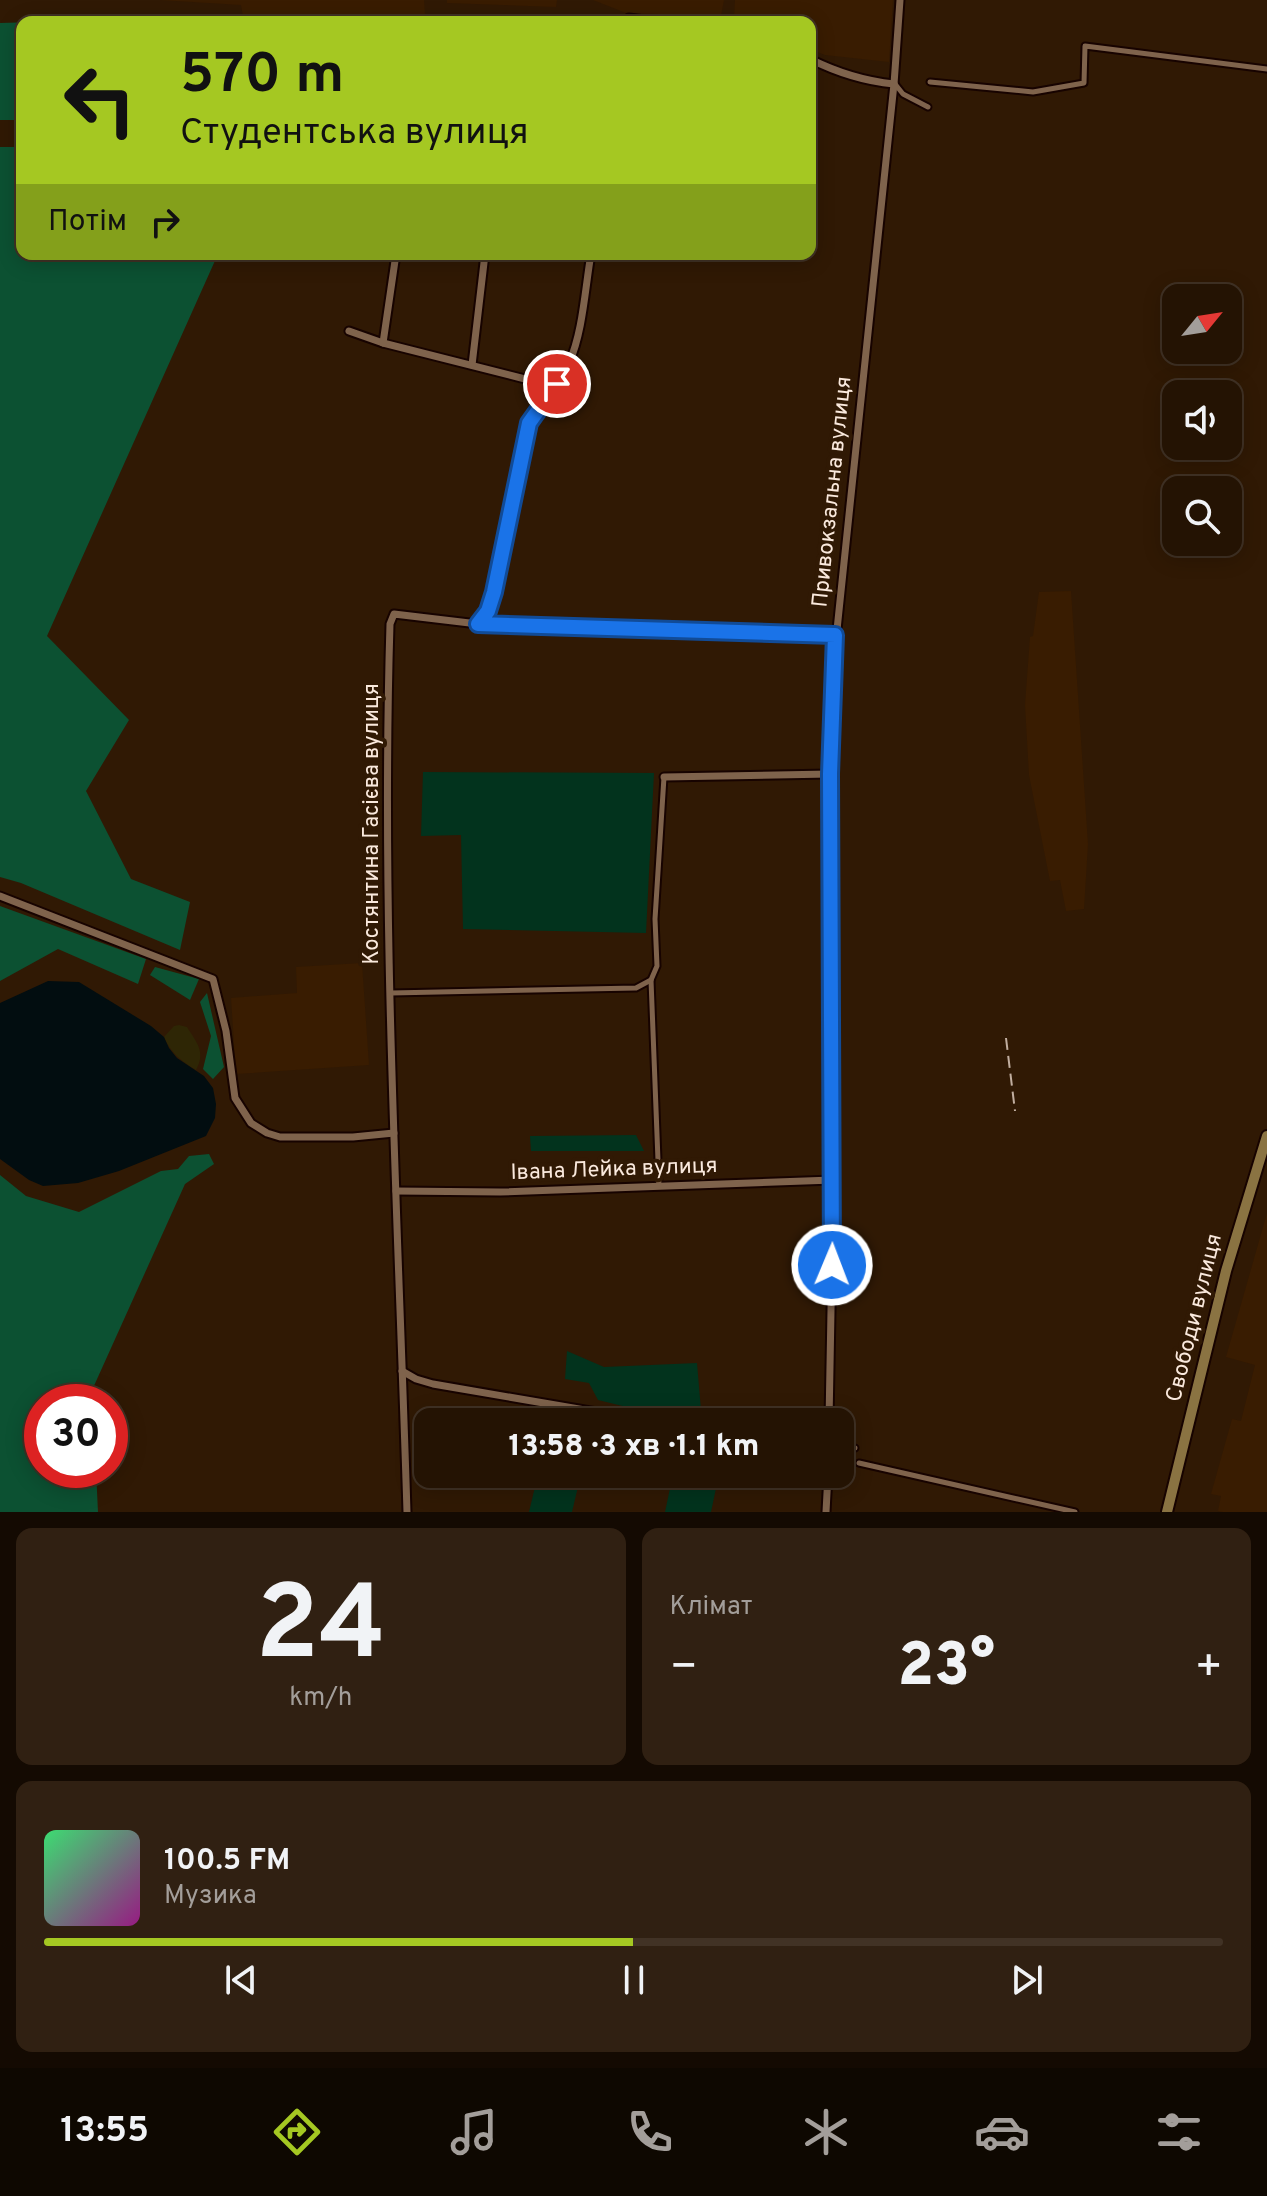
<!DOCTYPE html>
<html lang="uk">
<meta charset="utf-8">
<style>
body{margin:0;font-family:Overpass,sans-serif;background:#302012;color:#f1f3f6;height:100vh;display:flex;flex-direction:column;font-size:30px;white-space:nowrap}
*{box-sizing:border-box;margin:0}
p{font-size:26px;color:#a39e9a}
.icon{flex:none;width:44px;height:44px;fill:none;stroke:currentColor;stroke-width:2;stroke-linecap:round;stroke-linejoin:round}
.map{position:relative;height:1512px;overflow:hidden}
.drawer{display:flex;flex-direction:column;gap:16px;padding:16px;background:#140a02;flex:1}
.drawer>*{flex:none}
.hud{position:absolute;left:16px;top:16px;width:800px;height:244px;border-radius:16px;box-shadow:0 4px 20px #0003,0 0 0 2px #413225;background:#a5c822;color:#111;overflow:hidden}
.needle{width:52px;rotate:60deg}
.buttons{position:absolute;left:1162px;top:284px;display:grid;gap:16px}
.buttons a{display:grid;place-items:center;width:80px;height:80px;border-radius:16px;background:#241303;box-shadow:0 4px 20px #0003,0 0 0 2px #413225;font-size:40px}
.speed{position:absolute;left:24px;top:1384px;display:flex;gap:16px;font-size:40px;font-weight:700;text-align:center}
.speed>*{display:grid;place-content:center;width:104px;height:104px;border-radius:50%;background:#241303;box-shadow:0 4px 20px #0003,0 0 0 2px #413225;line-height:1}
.speed .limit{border:12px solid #d22;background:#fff;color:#111}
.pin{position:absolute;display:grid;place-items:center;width:68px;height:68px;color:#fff;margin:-34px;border:4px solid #fff;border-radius:50%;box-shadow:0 2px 8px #0007}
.me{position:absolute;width:88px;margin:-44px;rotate:1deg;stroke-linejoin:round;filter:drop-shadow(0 0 6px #0008)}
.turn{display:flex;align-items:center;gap:28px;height:168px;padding:0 32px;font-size:36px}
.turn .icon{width:104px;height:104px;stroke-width:2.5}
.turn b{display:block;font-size:56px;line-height:68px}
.then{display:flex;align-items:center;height:76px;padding:0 32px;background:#0003;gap:16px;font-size:30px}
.big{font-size:60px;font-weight:800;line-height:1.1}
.drawer .tile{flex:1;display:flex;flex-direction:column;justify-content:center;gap:12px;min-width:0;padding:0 28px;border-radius:16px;background:#302012}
.drawer .dial{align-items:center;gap:0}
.dial b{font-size:104px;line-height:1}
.song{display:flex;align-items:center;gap:24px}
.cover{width:96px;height:96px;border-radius:12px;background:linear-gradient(135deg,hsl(140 70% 55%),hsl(310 70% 35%))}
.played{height:8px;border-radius:4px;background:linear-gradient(90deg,#a5c822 50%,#413225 50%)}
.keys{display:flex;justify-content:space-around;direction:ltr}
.heat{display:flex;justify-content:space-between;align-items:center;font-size:44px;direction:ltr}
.drawer .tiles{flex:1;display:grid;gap:16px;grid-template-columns:1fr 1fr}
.tile:last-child{grid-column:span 2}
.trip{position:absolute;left:414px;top:1408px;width:440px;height:80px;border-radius:16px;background:#241303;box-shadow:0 4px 20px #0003,0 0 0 2px #413225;font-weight:800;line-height:80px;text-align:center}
.dock{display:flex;height:128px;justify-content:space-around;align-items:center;background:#0e0801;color:#a39e9a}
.dock .icon{width:56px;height:56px}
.dock .on{color:#a5c822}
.dock b{font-size:36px;color:#f1f3f6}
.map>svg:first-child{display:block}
.built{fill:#391c01}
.green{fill:#02331d}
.forest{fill:#0c5132}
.sand{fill:#2e2605}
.water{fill:#020d10}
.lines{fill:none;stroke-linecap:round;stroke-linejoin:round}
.pedestrian-casing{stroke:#170300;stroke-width:9}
.minor-casing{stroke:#170300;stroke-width:11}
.secondary-casing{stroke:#170300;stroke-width:14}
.pedestrian{stroke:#7f634c;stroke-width:5}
.minor{stroke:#7f634c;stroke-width:7}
.secondary{stroke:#8a7342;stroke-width:10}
.rail{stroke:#c1aea0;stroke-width:2;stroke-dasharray:12 6;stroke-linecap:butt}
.route-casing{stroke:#114b97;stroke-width:20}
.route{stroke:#1a73e8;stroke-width:14}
.labels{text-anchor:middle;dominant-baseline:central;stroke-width:8;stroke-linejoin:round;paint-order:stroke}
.street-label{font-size:22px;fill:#fae9dd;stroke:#301904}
</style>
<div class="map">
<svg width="1267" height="1512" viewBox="0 0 1267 1512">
<rect width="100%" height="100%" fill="#301904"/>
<g class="built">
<path d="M160 0H424L425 14H432L430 22H244L241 5Z"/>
<path d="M447 0H557L556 7 447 3Z"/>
<path d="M593 0H724L721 16 626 13Z"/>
<path d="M735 0H893L889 62 825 55 810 49V22H757L734 18Z"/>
<path d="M1071 591 1088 844 1084 909 1066 911 1060 880 1050 881 1029 775 1025 705 1030 637 1033 636 1039 592Z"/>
<path d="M362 963 369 1065 236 1074 231 998 297 993 296 967Z"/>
<path d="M1267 1213V1512H1223L1218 1511 1221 1496 1211 1494 1232 1419 1241 1421 1255 1365 1226 1357Z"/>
</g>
<g class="green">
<path d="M423 772 654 773 646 933 463 929 461 835 421 836Z"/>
<path d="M636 1135 644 1151H531L530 1136Z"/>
<path d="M567 1351 604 1367 697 1363 702 1422H688L598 1400 589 1383 565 1379Z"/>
<path d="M553 1407 595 1412 593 1422H550Z"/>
<path d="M538 1474H581L572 1512H529Z"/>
<path d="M673 1474H719L711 1512H665Z"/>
</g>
<g class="forest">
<path d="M180 18 185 22H22V120H0V23Z"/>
<path d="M0 147H22V254H218L47 636 129 720 86 791 131 879 190 902 180 950 21 883 0 877Z"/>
<path d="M0 906 146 959 138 984 58 949 0 981Z"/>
<path d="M155 967 199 979 190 1000 150 975Z"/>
<path d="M207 993 224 1067 213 1079 203 1069 211 1036 200 1002Z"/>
<path d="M209 1154 214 1164 185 1184 93 1388 94 1402H42V1470H96L98 1512H0V1175L26 1196 79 1212 161 1171 178 1169 189 1156Z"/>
</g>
<path class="sand" d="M179 1025 187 1027C197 1043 206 1052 196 1070 181 1061 171 1053 164 1037L174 1026Z"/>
<path class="water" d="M48 981 79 982 151 1026 164 1037 169 1048 177 1058 204 1076 213 1088 216 1104 215 1118 206 1136 119 1171 78 1183 43 1186 29 1180 0 1159V1003Z"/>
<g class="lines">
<defs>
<g id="pedestrian">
<path d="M930 82 1033 92 1084 83 1085 46 1267 69"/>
<path d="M895 84 903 94 928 107"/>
<path d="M391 993 636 988 651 980"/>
<path d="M659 1186 651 980 657 966 655 919 664 777"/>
<path d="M840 1447 855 1448"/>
<path d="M859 1463 1075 1512"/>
</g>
<g id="minor">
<path d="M628 22 629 18 661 22"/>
<path d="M810 59C838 73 863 81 894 84"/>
<path d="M349 331 383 343 525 379 557 384"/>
<path d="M383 343 396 254"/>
<path d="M472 365 485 254"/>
<path d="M478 624 835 635"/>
<path d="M664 777 830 774"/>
<path d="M0 896 213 979 226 1031 235 1098 251 1123 267 1133 280 1137H353L394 1133"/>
<path d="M396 1191 500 1192 833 1180"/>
<path d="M402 1371 416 1379 433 1384 655 1422"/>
<path d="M829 1422 833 1199 830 774 833 668 894 84 900 0"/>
<path d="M407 1512C398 1216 381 920 390 624L394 614 478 624 488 611 494 592 524 437C533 408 557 390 569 363 583 332 585 288 591 254"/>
<path d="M826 1512 828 1474"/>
</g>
<path id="secondary" d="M1167 1512 1226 1271 1267 1136"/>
</defs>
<use href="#pedestrian" class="pedestrian-casing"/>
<use href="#minor" class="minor-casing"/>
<use href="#secondary" class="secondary-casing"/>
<use href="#pedestrian" class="pedestrian"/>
<use href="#minor" class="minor"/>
<use href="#secondary" class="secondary"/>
<path class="rail" d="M1006 1038 1015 1111"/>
</g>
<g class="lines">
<defs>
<path id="route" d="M557 384 529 423 494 592 488 611 478 624 835 635 830 774 832 1265"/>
</defs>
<use href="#route" class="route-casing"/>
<use href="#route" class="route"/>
</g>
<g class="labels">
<g class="street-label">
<text transform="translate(833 492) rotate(-84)">Привокзальна вулиця</text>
<text transform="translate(372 824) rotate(-90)">Костянтина Гасієва вулиця</text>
<text transform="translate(614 1170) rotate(-2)">Івана Лейка вулиця</text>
<text transform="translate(1195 1318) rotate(-76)">Свободи вулиця</text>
</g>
</g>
</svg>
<div class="buttons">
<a><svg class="needle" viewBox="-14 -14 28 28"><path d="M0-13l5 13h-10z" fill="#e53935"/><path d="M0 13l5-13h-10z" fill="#a39e9a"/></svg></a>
<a><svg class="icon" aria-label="sound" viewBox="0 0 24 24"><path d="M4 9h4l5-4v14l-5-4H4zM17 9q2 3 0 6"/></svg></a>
<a><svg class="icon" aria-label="search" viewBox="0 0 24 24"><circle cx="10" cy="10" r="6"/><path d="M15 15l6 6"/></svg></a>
</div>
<div class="speed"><div class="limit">30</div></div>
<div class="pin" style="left:557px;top:384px;background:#d93025"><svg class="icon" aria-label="arrive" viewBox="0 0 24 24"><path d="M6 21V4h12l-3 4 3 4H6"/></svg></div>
<svg class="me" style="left:832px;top:1265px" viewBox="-20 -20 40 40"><circle r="17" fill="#1a73e8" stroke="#fff" stroke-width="3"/><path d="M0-11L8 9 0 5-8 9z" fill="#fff"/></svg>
<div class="trip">13:58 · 3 хв · 1.1 km</div>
<div class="hud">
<div class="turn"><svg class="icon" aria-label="left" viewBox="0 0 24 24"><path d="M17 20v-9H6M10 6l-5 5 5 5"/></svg><div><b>570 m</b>Студентська вулиця</div></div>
<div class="then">Потім<svg class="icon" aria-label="right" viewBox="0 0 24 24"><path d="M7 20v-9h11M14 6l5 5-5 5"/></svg></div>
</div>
</div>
<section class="drawer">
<div class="tiles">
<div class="tile dial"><b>24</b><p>km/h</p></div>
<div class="tile"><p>Клімат</p>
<div class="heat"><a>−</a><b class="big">23°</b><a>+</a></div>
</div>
<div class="tile">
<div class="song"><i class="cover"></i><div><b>100.5 FM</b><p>Музика</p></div></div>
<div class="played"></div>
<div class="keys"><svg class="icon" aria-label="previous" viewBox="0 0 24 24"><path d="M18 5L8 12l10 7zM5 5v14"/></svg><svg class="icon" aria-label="pause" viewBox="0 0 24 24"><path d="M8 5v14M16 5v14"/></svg><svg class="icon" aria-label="next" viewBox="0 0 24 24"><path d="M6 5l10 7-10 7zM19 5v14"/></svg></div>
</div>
</div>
</section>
<nav class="dock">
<b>13:55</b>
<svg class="icon on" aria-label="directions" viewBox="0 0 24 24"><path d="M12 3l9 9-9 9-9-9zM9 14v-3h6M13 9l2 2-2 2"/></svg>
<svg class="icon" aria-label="music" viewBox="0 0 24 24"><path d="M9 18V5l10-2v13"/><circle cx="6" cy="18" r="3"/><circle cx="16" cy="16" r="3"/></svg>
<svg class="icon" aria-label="phone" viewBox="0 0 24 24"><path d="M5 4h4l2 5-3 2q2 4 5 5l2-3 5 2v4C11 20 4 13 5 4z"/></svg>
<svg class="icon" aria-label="climate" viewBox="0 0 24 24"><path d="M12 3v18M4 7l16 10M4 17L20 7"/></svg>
<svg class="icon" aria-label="car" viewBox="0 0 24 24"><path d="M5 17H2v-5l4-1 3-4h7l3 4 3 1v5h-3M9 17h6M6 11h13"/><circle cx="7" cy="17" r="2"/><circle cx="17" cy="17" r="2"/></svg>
<svg class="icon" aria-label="filters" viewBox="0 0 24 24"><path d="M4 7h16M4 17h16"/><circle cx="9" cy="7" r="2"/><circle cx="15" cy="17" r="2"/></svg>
</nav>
